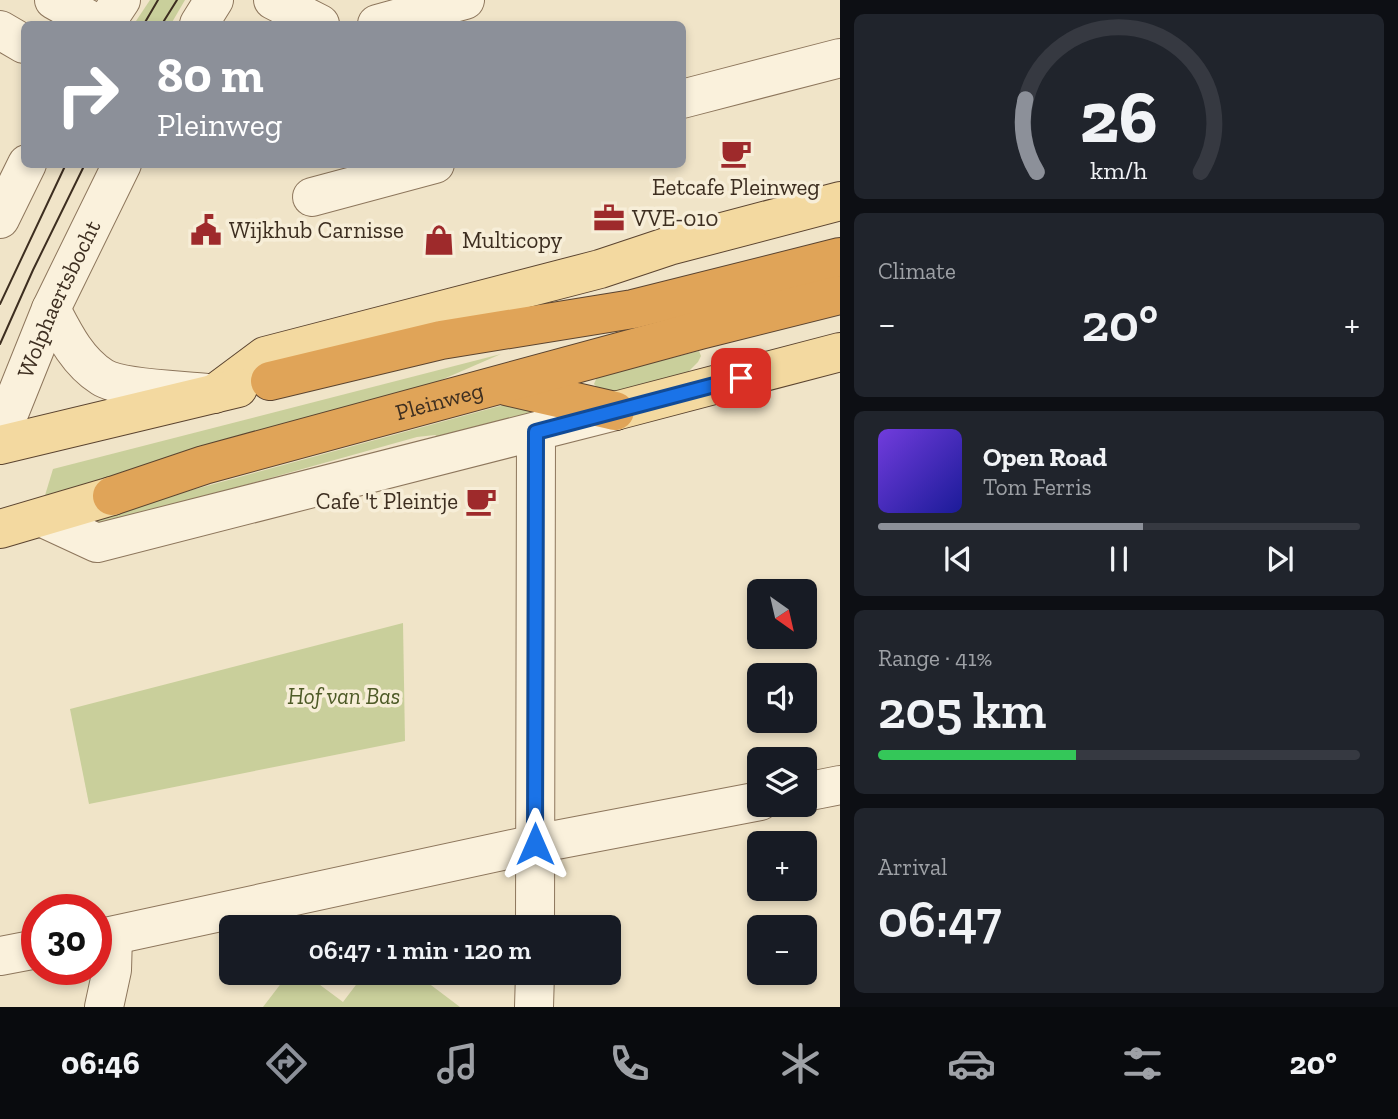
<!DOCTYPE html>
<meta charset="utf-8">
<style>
body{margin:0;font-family:"Zilla Slab",serif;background:#20242c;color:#f1f3f6;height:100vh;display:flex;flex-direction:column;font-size:26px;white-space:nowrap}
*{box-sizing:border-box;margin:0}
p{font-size:23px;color:#9ea1a6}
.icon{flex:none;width:38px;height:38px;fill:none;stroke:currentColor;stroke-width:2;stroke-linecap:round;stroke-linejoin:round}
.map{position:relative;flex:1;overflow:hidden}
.details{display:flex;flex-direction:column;gap:14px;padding:14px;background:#0d0f14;width:558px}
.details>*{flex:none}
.top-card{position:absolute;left:21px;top:21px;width:665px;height:147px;border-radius:10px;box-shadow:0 4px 10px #0003;background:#8c9099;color:#fff;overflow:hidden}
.needle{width:46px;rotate:146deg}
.controls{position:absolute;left:747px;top:579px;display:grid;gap:14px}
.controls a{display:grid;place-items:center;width:70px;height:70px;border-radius:10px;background:#171b24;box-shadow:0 4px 10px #0003;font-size:35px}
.speed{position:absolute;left:21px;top:894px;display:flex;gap:14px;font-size:35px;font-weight:700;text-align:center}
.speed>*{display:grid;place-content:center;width:91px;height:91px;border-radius:50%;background:#171b24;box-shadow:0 4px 10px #0003;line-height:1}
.speed .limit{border:10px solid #d22;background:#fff;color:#111}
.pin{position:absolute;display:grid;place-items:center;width:60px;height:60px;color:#fff;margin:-30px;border-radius:14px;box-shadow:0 4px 10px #0006}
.me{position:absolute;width:77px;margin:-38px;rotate:0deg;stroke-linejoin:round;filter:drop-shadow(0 0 5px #0008)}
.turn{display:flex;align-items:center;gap:24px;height:147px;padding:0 21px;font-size:32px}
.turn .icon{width:91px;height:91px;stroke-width:2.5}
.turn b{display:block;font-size:49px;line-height:60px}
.big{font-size:52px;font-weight:600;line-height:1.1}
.details .widget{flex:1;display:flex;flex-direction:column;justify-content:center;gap:10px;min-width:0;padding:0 24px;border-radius:10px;background:#20242c}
.details .dial{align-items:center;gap:0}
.dial svg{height:182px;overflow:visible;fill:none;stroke:#363941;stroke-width:7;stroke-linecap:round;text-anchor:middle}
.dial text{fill:#f1f3f6;stroke:none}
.song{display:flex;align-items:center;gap:21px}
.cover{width:84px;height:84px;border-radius:10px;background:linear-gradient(135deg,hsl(260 70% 55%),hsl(240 70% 35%))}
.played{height:7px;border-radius:4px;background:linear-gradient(90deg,#8c9099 55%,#363941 55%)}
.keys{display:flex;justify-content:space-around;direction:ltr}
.heat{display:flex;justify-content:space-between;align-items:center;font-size:38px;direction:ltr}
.charge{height:10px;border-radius:5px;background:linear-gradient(90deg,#34c759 41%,#363941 0)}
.trip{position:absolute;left:219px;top:915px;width:402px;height:70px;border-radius:10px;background:#171b24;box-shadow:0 4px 10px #0003;font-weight:600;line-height:70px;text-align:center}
.tab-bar{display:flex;height:112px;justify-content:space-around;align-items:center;background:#090b0e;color:#9ea1a6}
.tab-bar .icon{width:49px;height:49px}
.tab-bar .on{color:#8c9099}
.tab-bar b{font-size:32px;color:#f1f3f6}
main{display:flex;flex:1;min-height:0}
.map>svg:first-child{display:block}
.green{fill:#c9cf9b}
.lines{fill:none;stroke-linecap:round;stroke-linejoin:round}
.minor-casing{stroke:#8d765c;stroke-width:40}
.major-casing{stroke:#5b4430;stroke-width:40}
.highway-casing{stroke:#5b4430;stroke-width:40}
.minor{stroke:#faf1dc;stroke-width:38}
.major{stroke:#f3d9a0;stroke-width:38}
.highway{stroke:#e0a458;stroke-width:38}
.tram{stroke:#3d2e20;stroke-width:2}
.route-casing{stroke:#114b97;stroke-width:18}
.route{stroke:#1a73e8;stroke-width:12}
.labels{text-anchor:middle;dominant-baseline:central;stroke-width:7;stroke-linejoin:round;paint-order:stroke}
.poi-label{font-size:23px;fill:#3d2e20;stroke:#f7eed8;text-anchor:start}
.street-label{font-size:23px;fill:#3d2e20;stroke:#f7eed8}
.park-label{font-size:23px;font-style:italic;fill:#4d5a26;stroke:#f7eed8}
</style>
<main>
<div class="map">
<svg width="840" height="1007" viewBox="0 0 840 1007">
<rect width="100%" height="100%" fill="#f0e4c8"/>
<g class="green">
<path d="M150 0H185L171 24H134Z"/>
<path d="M699 351 701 356 698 362 684 376 622 393 598 389 594 384 597 377Z"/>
<path d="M501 354 432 384 43 502 53 469Z"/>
<path d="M507 404 553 410 442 439 435 435 417 437 95 527 93 517Z"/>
<path d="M403 623 405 741 89 804 70 709Z"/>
<path d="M289 973H304L343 1002 365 973H415L460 1007H263Z"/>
</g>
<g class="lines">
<defs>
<g id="minor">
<path d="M54 0 97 24"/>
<path d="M273 0 320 24"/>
<path d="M105 24 121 0"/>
<path d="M199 24 214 0"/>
<path d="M377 24 465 0"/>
<path d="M0 30 24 44"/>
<path d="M682 99 840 58"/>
<path d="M312 197 435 164"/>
<path d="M0 219 27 164"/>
<path d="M51 309C64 334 77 361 102 377 120 389 184 390 208 393"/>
<path id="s1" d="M0 436 51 309 122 164"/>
<path d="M43 518 97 543 615 411"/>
<path d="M805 792 840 785"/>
<path d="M535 928 536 432"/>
<path d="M96 939 535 844 760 801"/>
<path d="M0 956 37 949"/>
<path d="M104 1007 112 970 113 936"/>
<path d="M534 1007 535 973"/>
</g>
<g id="major">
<path d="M214 394 265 356 600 269 669 246 840 201"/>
<path d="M615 411 840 352"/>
<path d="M0 445 238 388"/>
<path d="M0 529 112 496"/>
</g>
<g id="highway">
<path d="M270 381 441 340 633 309 840 257"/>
<path d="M506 386 615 411"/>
<path id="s2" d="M112 496 204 465 700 330 840 295"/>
</g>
</defs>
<use href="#minor" class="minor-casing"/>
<use href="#major" class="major-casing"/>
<use href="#highway" class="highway-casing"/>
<use href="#minor" class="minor"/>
<use href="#major" class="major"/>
<use href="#highway" class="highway"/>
<g class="tram">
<path d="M144 24 158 0"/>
<path d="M162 24 177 0"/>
<path d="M0 304 66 164"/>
<path d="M0 344 33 270 85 164"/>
</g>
</g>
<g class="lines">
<defs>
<path id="route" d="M535 844 536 432 741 378"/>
</defs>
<use href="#route" class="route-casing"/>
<use href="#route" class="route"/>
</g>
<defs>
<symbol id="cafe-bare" viewBox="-9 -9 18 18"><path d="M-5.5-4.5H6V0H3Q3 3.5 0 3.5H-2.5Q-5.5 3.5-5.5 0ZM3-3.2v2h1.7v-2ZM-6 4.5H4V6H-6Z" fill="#9e2a2b" stroke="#f7eed8" stroke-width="2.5" paint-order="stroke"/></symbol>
<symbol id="office-bare" viewBox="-9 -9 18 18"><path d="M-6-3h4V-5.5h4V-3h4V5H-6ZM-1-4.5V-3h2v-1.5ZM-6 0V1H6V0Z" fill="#9e2a2b" stroke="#f7eed8" stroke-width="2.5" paint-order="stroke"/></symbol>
<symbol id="civic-bare" viewBox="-9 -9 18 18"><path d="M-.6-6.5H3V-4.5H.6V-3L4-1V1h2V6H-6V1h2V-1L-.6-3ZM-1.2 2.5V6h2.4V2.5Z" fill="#9e2a2b" stroke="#f7eed8" stroke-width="2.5" paint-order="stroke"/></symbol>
<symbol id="shop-bare" viewBox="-9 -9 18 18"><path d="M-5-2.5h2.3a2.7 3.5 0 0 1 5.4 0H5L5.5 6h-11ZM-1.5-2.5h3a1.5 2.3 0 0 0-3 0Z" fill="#9e2a2b" stroke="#f7eed8" stroke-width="2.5" paint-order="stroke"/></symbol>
</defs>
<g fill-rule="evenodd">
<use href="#cafe-bare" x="714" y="131" width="44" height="44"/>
<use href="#office-bare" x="587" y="196" width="44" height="44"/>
<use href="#civic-bare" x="184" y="208" width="44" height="44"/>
<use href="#shop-bare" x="417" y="218" width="44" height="44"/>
<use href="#cafe-bare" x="459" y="479" width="44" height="44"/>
</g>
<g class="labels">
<g class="poi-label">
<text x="736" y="187" text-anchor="middle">Eetcafe Pleinweg</text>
<text x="632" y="218">VVE-010</text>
<text x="229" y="230">Wijkhub Carnisse</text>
<text x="462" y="240">Multicopy</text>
<text x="458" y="501" text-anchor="end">Cafe 't Pleintje</text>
</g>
<g class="street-label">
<text stroke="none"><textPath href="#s1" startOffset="149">Wolphaertsbocht</textPath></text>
<text stroke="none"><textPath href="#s2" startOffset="341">Pleinweg</textPath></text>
</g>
<g class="park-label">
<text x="344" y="696">Hof van Bas</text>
</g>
</g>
</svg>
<div class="controls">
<a><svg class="needle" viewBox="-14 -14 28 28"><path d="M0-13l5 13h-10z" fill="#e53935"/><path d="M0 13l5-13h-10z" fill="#9ea1a6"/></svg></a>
<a><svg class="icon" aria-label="sound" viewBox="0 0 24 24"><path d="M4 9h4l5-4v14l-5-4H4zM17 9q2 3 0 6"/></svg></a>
<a><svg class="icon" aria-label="layers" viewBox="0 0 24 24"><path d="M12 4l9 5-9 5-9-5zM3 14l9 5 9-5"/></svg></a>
<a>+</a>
<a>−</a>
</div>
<div class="speed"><div class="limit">30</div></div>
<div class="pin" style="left:741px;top:378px;background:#d93025"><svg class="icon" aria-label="arrive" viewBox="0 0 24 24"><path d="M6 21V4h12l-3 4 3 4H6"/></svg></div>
<svg class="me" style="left:535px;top:844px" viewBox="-20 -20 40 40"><path d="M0-17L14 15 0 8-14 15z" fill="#1a73e8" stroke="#fff" stroke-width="4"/></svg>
<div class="trip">06:47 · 1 min · 120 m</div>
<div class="top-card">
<div class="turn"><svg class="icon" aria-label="right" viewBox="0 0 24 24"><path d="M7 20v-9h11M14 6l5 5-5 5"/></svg><div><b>80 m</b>Pleinweg</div></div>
</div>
</div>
<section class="details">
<div class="widget dial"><svg viewBox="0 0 100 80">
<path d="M14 69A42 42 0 1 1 86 69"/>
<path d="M14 69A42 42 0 0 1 9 37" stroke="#8c9099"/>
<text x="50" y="56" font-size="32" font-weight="700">26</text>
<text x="50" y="72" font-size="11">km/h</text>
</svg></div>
<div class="widget"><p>Climate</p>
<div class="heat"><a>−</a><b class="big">20°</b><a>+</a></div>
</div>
<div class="widget">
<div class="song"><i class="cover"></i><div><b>Open Road</b><p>Tom Ferris</p></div></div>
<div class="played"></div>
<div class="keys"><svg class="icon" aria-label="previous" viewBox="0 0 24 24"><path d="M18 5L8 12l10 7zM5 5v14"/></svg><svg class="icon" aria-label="pause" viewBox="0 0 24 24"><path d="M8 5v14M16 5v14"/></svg><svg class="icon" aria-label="next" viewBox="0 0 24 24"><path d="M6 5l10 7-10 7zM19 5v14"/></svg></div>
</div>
<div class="widget"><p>Range · 41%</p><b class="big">205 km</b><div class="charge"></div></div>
<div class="widget"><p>Arrival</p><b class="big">06:47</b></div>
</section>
</main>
<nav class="tab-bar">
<b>06:46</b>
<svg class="icon on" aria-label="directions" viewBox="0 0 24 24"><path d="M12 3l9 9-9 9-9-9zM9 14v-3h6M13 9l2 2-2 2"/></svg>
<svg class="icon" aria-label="music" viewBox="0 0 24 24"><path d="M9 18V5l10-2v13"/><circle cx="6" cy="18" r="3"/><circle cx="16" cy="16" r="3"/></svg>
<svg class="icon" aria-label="phone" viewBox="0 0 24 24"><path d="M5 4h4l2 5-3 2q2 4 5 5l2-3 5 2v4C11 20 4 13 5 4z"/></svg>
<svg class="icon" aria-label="climate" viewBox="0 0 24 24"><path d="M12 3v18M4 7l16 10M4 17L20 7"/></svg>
<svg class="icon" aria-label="car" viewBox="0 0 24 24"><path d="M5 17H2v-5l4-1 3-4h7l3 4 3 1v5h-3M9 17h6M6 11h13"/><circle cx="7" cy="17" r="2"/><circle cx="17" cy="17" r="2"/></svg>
<svg class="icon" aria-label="filters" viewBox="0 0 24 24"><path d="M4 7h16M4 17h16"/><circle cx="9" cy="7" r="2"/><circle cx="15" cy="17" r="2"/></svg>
<b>20°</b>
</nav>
